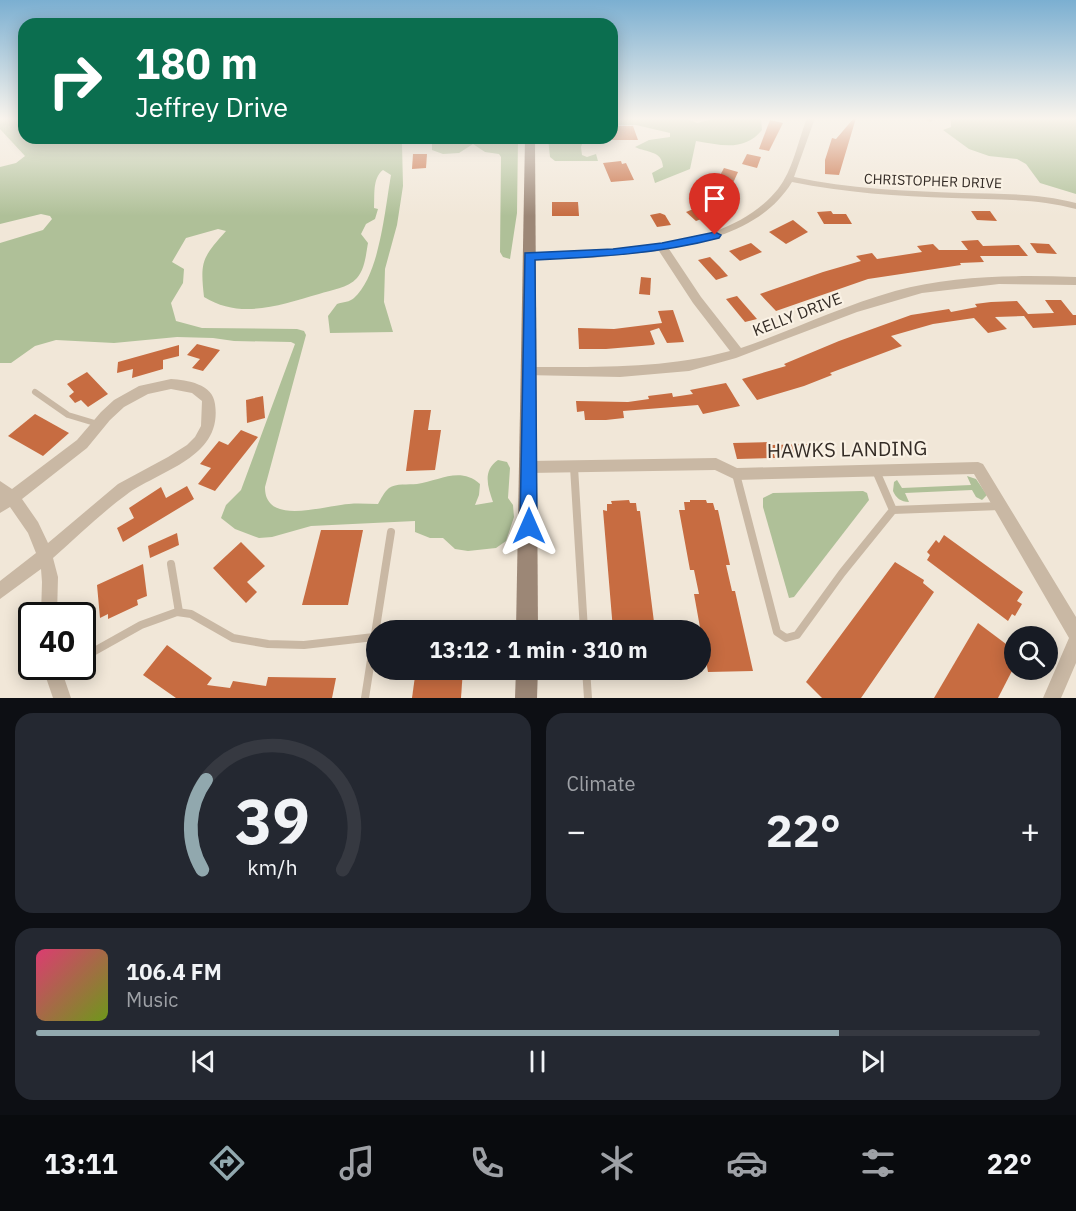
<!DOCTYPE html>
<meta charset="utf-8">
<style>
body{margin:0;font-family:"IBM Plex Sans",sans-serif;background:#242831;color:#f1f3f6;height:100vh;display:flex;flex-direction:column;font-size:22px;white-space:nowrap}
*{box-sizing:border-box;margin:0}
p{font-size:20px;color:#9ea1a6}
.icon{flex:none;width:33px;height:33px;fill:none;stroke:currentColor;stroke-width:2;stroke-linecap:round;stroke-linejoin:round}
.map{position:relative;height:698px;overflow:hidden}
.panel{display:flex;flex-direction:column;gap:15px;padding:15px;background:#0d0f14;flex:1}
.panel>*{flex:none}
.top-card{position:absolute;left:18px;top:18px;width:600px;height:126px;border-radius:18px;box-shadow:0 3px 15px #0003;background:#0b6e4f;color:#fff;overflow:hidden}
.controls{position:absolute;left:1004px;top:626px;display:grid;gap:12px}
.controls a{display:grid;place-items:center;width:54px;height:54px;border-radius:50%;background:#171b24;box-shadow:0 3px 15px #0003;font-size:30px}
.speed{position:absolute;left:18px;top:602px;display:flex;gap:12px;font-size:30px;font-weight:700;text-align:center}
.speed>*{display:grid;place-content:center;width:78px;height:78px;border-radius:50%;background:#171b24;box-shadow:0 3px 15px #0003;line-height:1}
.speed .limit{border:3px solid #111;border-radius:9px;background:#fff;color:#111}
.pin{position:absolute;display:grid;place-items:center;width:51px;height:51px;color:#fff;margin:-62px -26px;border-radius:50% 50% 50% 0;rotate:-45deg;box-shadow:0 0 6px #0007}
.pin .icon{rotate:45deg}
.me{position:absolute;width:66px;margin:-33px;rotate:0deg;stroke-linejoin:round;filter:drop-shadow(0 0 4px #0008)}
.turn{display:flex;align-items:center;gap:21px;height:126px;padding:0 18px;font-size:27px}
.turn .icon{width:78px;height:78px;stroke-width:2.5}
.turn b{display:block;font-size:42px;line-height:51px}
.big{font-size:45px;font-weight:800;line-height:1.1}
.panel .tile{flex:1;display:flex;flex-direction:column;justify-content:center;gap:9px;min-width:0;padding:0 21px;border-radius:18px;background:#242831}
.panel .dial{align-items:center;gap:0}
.dial svg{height:156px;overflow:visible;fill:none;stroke:#363941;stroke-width:7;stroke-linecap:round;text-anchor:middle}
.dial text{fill:#f1f3f6;stroke:none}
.song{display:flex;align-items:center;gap:18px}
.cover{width:72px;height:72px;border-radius:9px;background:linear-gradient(135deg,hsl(340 70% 55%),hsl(80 70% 35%))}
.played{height:6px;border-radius:3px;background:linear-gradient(90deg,#91a8ae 80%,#363941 80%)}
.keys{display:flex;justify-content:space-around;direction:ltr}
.heat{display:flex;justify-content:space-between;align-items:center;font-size:33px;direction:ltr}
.panel .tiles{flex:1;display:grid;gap:15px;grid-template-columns:1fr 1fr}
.tile:last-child{grid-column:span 2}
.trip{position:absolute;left:366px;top:620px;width:345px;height:60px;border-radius:30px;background:#171b24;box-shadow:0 3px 15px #0003;font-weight:800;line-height:60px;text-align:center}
.menu{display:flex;height:96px;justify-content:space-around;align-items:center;background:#090b0e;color:#9ea1a6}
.menu .icon{width:42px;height:42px}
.menu .current{color:#91a8ae}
.menu b{font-size:27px;color:#f1f3f6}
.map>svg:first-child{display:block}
.green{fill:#afc098}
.building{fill:#c76c41}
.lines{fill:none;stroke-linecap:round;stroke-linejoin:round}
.lane-far1{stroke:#c9b8a4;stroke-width:6}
.lane{stroke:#c9b8a4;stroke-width:8}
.street{fill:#c9b8a4;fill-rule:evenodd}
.secondary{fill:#9c8776;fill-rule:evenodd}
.route{fill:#1a73e8;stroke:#114b97;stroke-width:1.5}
.labels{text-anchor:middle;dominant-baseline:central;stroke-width:4.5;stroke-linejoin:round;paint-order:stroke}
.far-street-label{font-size:14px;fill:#342c26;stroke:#f9f1e4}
.street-label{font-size:16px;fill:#342c26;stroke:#f9f1e4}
.near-street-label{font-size:20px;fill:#342c26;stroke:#f9f1e4}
</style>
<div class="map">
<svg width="1076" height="698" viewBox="0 0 1076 698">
<rect width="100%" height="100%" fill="#f1e7d8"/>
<g class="green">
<path d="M0 118H24V138H352L368 144H402L403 186 397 225 385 269 384 302 393 332 330 333 328 316 337 304C343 302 350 302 354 298 380 275 385 208 391 175L383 170C372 178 375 196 374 208L378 209 375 219 366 224 361 234 368 243C366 254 365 269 357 278 348 288 331 290 319 294 280 305 241 320 204 297 200 261 202 258 226 231L218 229 186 238 172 262 184 269 183 283 171 303 176 321 202 328 297 329 304 331 306 335 265 487C265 493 266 499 271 504 286 519 330 505 349 504 359 503 368 504 378 504 381 499 384 492 389 488 396 483 408 485 417 484 439 481 460 466 480 484L479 495 475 505 493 502C488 487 482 471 498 460L507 462 510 468 508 498 513 505 514 517 506 541 496 548 468 551 455 549 443 538H430L415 532V521L311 526 272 537 259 538 235 529 221 518 226 505 241 490 295 344 291 342 234 341 213 338 177 337 114 343 56 340 35 346 11 363H0V243L43 230 52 219 50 216 41 214 0 224V167L16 163 25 156 0 129Z"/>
<path d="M612 118H685L697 123 717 118H761L762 130C744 152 721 145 696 141L690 169 655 183 652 173 663 167C662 150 647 153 635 147L649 140 670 137V133L636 125H612Z"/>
<path d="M948 118H1076V194L1040 183 1026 164 1017 159 989 156 969 149 943 130 951 127V120Z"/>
<path d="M410 138H518L517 213 510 259 503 257 500 252 501 157 499 154 485 152 473 144 459 153 443 154 432 150V144L411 142Z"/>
<path d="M548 138H584L581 147 582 155 587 157 596 154 598 161H555L550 157Z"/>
<path d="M967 476 976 479 987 495 982 500 976 497 972 490 905 493 909 502C901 502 896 498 893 491L894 482 897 480 902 488 971 485Z"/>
<path d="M863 491 867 493 869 500 794 597 789 598 763 507V498L773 493Z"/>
</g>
<g class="building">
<path d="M854 118H856L839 175 825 174V160L832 138 836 139Z"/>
<path d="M770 120 783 123 769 151 759 149Z"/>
<path d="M612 126H633L638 140H612Z"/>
<path d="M413 154H427L426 168 412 169Z"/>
<path d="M747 154 761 157 757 168 742 164Z"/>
<path d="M621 161 622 164 626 163 634 180 611 182 603 163Z"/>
<path d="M724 168 738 172 733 183 718 179Z"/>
<path d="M552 202H578L579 216H552Z"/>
<path d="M708 203 719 212 696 221 686 212Z"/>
<path d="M831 211 833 214H846L852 224H824L817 212Z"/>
<path d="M971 211H990L997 221 977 220Z"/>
<path d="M660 213 665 215 671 225 657 227 650 215Z"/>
<path d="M793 220 808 232 786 244 769 232Z"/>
<path d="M978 240 983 246 1019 245 1028 256H980L984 262 960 263 961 265 868 279 776 311 760 294 823 272 861 261 856 256 872 253 877 259 922 252 917 246 933 244 939 250H968L961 241Z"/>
<path d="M751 243 762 252 740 261 729 251Z"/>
<path d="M1030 243 1049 244 1057 254 1037 253Z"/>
<path d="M710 257 720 267 728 276 716 280 698 260Z"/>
<path d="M641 277 651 278 650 295 639 294Z"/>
<path d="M737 296 757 319 745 322 726 299Z"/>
<path d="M1045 300H1061L1073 315H1076V325L1033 328 1024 316 995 317 1007 329 988 333 974 318 933 324 891 336 902 346 830 373 832 375 804 386 757 400 742 379 786 366 784 364 839 341 911 315 949 309 951 312 977 307 975 304 991 302 1017 301 1028 314 1054 313Z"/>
<path d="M673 310 684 342 667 343 659 328 650 331 655 344 653 345 606 349H579L578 328 614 329 662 323 658 311Z"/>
<path d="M197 344 220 350 203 371 192 368 200 359 187 355Z"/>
<path d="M179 345V356L163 360V369L132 378 133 369 117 373 118 362Z"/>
<path d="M87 372 108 394 88 407 81 400 75 403 69 396 74 392 67 384Z"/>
<path d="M726 383 740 406 703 414 698 405 623 411 624 418 606 420H585L584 411 577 412 576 401 628 402 649 399 648 396 672 393 673 397 693 394 690 390Z"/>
<path d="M263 396 265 418 247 423 246 400Z"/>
<path d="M414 410H431L428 430H441L435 470 406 471Z"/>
<path d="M35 414 69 433 43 456 8 436Z"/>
<path d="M241 430 258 437 215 491 198 484 211 468 200 464 219 441 228 445Z"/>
<path d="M770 442 771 445 812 444 815 453 774 454 775 458 737 459 733 443Z"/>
<path d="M187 486 194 499 123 542 117 528 134 518 129 508 161 487 166 498Z"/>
<path d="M629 500 630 503H636L637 511H640L655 630H613L603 510 607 511V504H612L611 501Z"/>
<path d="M690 500H706L707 503H713L715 510H718L730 565H726L732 591H735L753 671 708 672 694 594H699L694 570H690L679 510H685L684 502H690Z"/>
<path d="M321 530H363L348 605H302Z"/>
<path d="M177 533 179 545 150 558 148 546Z"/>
<path d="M944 535 1023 592 1017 601 1022 604 1015 616 1012 614 1008 621 927 560 930 555 927 552 936 540 939 543Z"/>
<path d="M241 542 265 566 247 582 257 592 246 603 213 568Z"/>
<path d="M895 562 924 580 923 583 934 592 861 698H822L806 682Z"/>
<path d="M143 564 147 596 137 600 138 605 108 619V614L100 618 97 585Z"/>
<path d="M978 623 1014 650V667L998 698H934Z"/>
<path d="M167 645 212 678 207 685 230 688 233 681 266 686 268 677 336 678 332 698H176L143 675Z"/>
<path d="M416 669H463L461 698H412Z"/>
</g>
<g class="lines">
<path class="lane-far1" d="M35 392 68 415 98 424"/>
<g class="lane">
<path d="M574 467 584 630"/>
<path d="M736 474 777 632 786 638 797 635 842 573 893 510 876 471"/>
<path d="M893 510 1000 506"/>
<path d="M171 564 179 612"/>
<path d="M82 658 141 625 177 612 191 614 233 638 268 644 304 645 374 637"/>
<path d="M586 669 588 698"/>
<path d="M56 673 68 666"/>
<path d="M365 698 391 532"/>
</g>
<g class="street">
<path d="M807 118H815L794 177C849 189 906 191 962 193 1001 194 1039 193 1076 203V209C1035 198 994 200 952 198 898 196 845 193 792 182 765 226 716 239 669 249L701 297 741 348C793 330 842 306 895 291 953 275 1016 275 1076 277V285L999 284 922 293 857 312 736 358 689 371 620 377 525 375 523 372 525 369 529 367C597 367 664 369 730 351L693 303 659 251 592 258 529 259 524 256 529 253C605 251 726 254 778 189 793 170 798 141 807 118Z"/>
<path d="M922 118H932L934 120 930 122Z"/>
<path d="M171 379C187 380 213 384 215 404 223 458 160 470 126 495 100 514 77 537 53 558L58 577 57 615H41L42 582 41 569 0 599V581L36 553 28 533 10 507 0 513V481L12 489 77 440 101 412 114 400 139 386ZM171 389 192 393 202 401 201 426 195 437 187 445 168 457 118 484 48 543 38 522 22 499 87 448 110 420 124 407 148 394Z"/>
<path d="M716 458 737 468 978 462 983 464 1076 617V663L1061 698H1043L1069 638 974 474 736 480 715 470 529 473 524 471 522 467 524 463 529 461Z"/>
<path d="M42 666H60L71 698H53Z"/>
</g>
<g class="secondary">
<path d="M525 138H535L538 630H516Z"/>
<path d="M516 669H538L537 698H515Z"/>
</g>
</g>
<linearGradient id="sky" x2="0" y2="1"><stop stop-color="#7bafd1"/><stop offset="0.55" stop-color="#f9f4ed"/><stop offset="1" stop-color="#f9f4ed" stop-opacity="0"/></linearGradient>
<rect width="1076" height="216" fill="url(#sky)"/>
<path class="route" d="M715 232 721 235 719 238C658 254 598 257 535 260L537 526 535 532 529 535 523 532 520 526 525 253 613 249 662 243Z"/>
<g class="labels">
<g class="far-street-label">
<text transform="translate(933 181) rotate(2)">CHRISTOPHER DRIVE</text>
</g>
<g class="street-label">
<text transform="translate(797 314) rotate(-21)">KELLY DRIVE</text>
</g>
<g class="near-street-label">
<text transform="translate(847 449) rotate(-1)">HAWKS LANDING</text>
</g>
</g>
</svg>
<div class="controls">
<a><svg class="icon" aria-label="search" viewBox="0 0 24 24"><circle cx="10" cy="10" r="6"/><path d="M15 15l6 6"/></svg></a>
</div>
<div class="speed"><div class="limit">40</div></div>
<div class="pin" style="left:715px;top:235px;background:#d93025"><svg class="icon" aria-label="arrive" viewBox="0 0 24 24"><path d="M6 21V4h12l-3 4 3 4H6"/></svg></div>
<svg class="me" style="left:529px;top:526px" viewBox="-20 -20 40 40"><path d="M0-17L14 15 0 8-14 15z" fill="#1a73e8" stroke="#fff" stroke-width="4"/></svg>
<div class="trip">13:12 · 1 min · 310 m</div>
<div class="top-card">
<div class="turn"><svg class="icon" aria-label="right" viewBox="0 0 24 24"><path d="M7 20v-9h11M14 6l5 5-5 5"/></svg><div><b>180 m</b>Jeffrey Drive</div></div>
</div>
</div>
<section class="panel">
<div class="tiles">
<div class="tile dial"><svg viewBox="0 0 100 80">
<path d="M14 69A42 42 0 1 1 86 69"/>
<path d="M14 69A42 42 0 0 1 16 23" stroke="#91a8ae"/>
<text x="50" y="56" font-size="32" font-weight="700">39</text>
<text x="50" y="72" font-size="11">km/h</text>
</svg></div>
<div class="tile"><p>Climate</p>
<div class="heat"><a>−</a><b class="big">22°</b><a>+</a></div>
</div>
<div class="tile">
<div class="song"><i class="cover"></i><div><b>106.4 FM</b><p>Music</p></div></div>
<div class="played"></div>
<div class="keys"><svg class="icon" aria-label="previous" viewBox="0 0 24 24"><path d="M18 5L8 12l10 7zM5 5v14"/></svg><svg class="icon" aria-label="pause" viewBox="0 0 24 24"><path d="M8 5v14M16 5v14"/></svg><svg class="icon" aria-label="next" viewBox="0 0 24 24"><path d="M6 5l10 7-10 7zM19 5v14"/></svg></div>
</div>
</div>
</section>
<nav class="menu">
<b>13:11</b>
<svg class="icon current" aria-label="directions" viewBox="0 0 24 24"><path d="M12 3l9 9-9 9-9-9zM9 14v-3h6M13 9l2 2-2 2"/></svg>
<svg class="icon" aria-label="music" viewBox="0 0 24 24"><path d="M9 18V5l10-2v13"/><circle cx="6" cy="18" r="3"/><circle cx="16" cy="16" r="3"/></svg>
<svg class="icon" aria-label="phone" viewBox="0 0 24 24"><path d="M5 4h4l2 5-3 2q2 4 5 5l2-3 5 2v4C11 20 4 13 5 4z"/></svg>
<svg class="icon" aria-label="climate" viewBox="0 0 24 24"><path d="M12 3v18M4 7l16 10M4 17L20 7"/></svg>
<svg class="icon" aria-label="car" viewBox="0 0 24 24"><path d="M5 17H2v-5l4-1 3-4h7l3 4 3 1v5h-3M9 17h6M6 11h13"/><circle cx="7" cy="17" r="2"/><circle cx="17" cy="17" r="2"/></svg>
<svg class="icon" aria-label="filters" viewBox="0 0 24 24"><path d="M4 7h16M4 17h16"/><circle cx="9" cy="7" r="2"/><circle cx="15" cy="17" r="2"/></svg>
<b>22°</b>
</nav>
